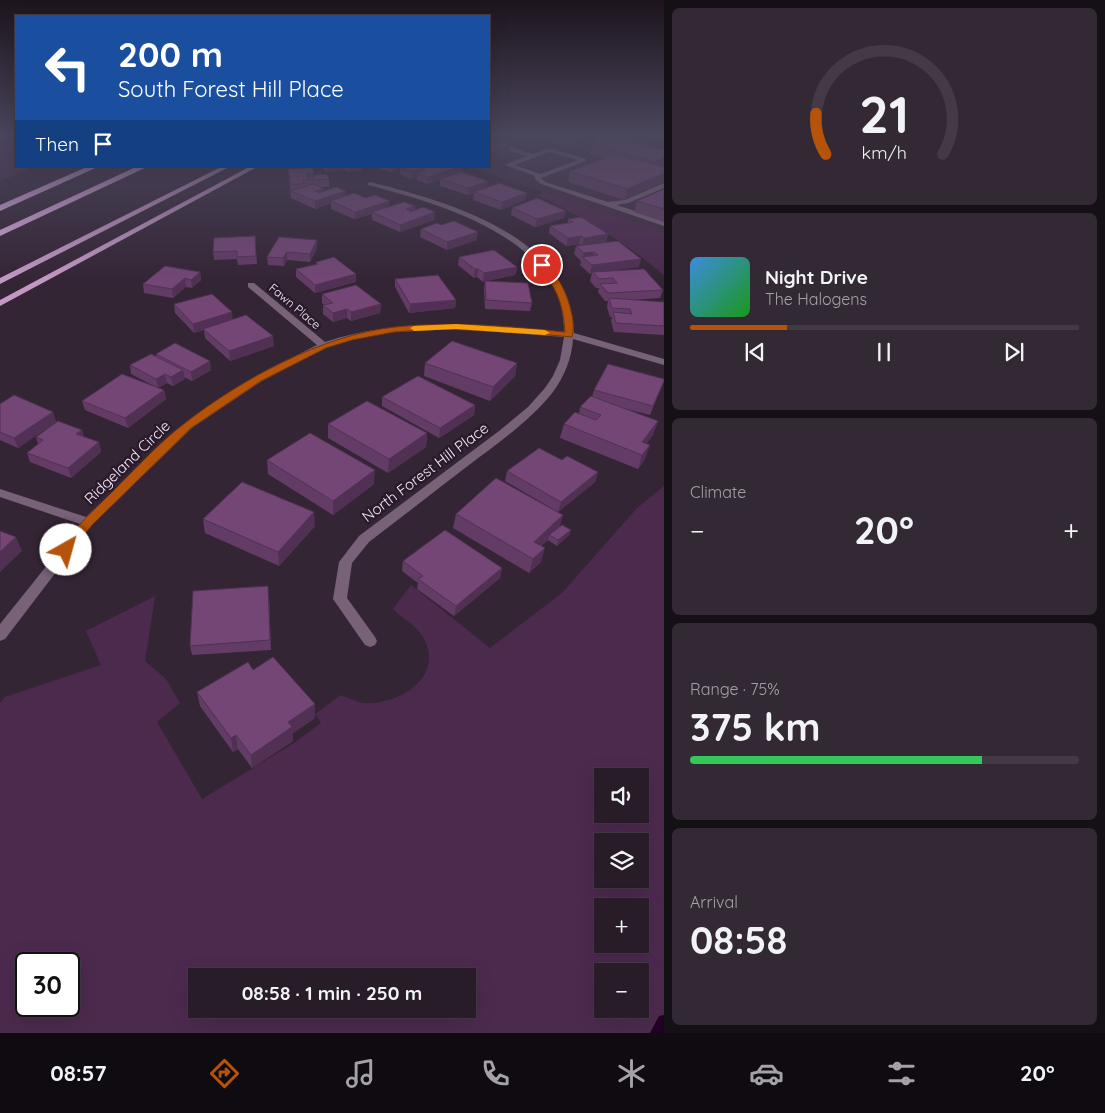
<!DOCTYPE html>
<meta charset="utf-8">
<style>
body{margin:0;font-family:Quicksand,sans-serif;background:#332934;color:#f1f3f6;height:100vh;display:flex;flex-direction:column;font-size:19px;white-space:nowrap}
*{box-sizing:border-box;margin:0}
p{font-size:16px;color:#a4a1a8}
.icon{flex:none;width:28px;height:28px;fill:none;stroke:currentColor;stroke-width:2;stroke-linecap:round;stroke-linejoin:round}
.map{position:relative;flex:1;overflow:hidden}
.drawer{display:flex;flex-direction:column;gap:8px;padding:8px;background:#150f16;width:441px}
.drawer>*{flex:none}
.banner{position:absolute;left:15px;top:15px;width:475px;height:152px;border-radius:0px;box-shadow:0 5px 20px #0002,0 0 0 1px #433a45;background:#1a4fa0;color:#fff;overflow:hidden}
.tools{position:absolute;left:594px;top:768px;display:grid;gap:10px}
.tools a{display:grid;place-items:center;width:55px;height:55px;border-radius:0px;background:#271c28;box-shadow:0 5px 20px #0002,0 0 0 1px #433a45;font-size:25px}
.speed{position:absolute;left:15px;top:952px;display:flex;gap:10px;font-size:25px;font-weight:700;text-align:center}
.speed>*{display:grid;place-content:center;width:65px;height:65px;border-radius:50%;background:#271c28;box-shadow:0 5px 20px #0002,0 0 0 1px #433a45;line-height:1}
.speed .limit{border:2px solid #111;border-radius:8px;background:#fff;color:#111}
.pin{position:absolute;display:grid;place-items:center;width:42px;height:42px;color:#fff;margin:-21px;border:2px solid #fff;border-radius:50%;box-shadow:0 1px 5px #0007}
.me{position:absolute;width:55px;margin:-28px;rotate:38deg;stroke-linejoin:round;filter:drop-shadow(0 0 4px #0008)}
.turn{display:flex;align-items:center;gap:18px;height:105px;padding:0 20px;font-size:22px}
.turn .icon{width:65px;height:65px;stroke-width:2.5}
.turn b{display:block;font-size:35px;line-height:42px}
.then{display:flex;align-items:center;height:48px;padding:0 20px;background:#0003;gap:10px;font-size:19px}
.big{font-size:38px;font-weight:800;line-height:1.1}
.drawer .widget{flex:1;display:flex;flex-direction:column;justify-content:center;gap:8px;min-width:0;padding:0 18px;border-radius:8px;background:#332934}
.drawer .dial{align-items:center;gap:0}
.dial svg{height:130px;overflow:visible;fill:none;stroke:#433a45;stroke-width:7;stroke-linecap:round;text-anchor:middle}
.dial text{fill:#f1f3f6;stroke:none}
.song{display:flex;align-items:center;gap:15px}
.cover{width:60px;height:60px;border-radius:8px;background:linear-gradient(135deg,hsl(210 70% 55%),hsl(120 70% 35%))}
.played{height:5px;border-radius:2px;background:linear-gradient(90deg,#b45309 25%,#433a45 25%)}
.keys{display:flex;justify-content:space-around;direction:ltr}
.heat{display:flex;justify-content:space-between;align-items:center;font-size:28px;direction:ltr}
.charge{height:8px;border-radius:4px;background:linear-gradient(90deg,#34c759 75%,#433a45 0)}
.trip{position:absolute;left:188px;top:968px;width:288px;height:50px;border-radius:0px;background:#271c28;box-shadow:0 5px 20px #0002,0 0 0 1px #433a45;font-weight:800;line-height:50px;text-align:center}
.tabs{display:flex;height:80px;justify-content:space-around;align-items:center;background:#100b10;color:#a4a1a8}
.tabs .icon{width:35px;height:35px}
.tabs .active{color:#b45309}
.tabs b{font-size:22px;color:#f1f3f6}
main{display:flex;flex:1;min-height:0}
.map>svg:first-child{display:block}
.built{fill:#412d42}
.green{fill:#4c2a4e;fill-rule:evenodd}
.lines{fill:none;stroke-linecap:round;stroke-linejoin:round}
.stream{fill:#210025;fill-rule:evenodd}
.minor{fill:#776278;fill-rule:evenodd}
.major{fill:#c398c5;fill-rule:evenodd}
.highway{fill:#e1aee3;fill-rule:evenodd}
.wall{fill:#633c65}
.shaded-wall{fill:#503153}
.building{fill:#734676;stroke:#503153}
.route{fill:#b45309;stroke:#753606}
.slow{fill:#f59e0b}
.labels{text-anchor:middle;dominant-baseline:central;stroke-width:5;stroke-linejoin:round;paint-order:stroke}
.far-street-label{font-size:12px;fill:#f5ebf5;stroke:#2a1b2b}
.street-label{font-size:15px;fill:#f5ebf5;stroke:#2a1b2b}
</style>
<main>
<div class="map">
<svg width="664" height="1033" viewBox="0 0 664 1033">
<rect width="100%" height="100%" fill="#342535"/>
<path class="built" d="M489 136H664V232L464 166H489Z"/>
<g class="green">
<path d="M0 136H16V166H35L0 181Z"/>
<path d="M544 192 664 232V275C623 241 585 218 537 195Z"/>
<path d="M664 486V1033H0V703L5 697 101 665 86 631 155 596 145 661 166 679 180 703 157 722 202 799 294 743 321 723 315 714 341 695C348 698 356 702 363 703 397 706 445 678 424 639 417 625 403 619 393 609L411 585 490 648 562 593 637 508ZM602 776H640V814H602ZM602 841H640V879H602ZM602 906H640V944H602ZM26 964H69V1006H26ZM602 971H640V1009H602ZM196 976H466V1009H196Z"/>
</g>
<g class="lines">
<path class="stream" d="M664 1015V1033H650L659 1016Z"/>
<g class="minor">
<path d="M582 136H593L620 145 617 147Z"/>
<path d="M489 141 533 154 549 148 586 159V161L541 178 545 182 608 202 625 200 664 183V188L628 203 617 205 664 221V226L541 184 534 178 535 176 505 165 527 156 489 145ZM549 152 578 160 541 174 514 165Z"/>
<path d="M370 182C446 201 573 236 574 333L664 359V365L573 339C572 358 564 377 553 392 530 421 498 443 469 465 435 491 402 517 369 542L352 563 347 598 375 637 377 641 375 645 370 647 365 645 333 599 339 562 359 536 499 431 528 407 545 388 553 376 560 360 564 337 456 329 395 332 353 339 326 348 262 381 192 428 92 525 5 639 0 641V624L80 524 0 497V489L86 517 184 424 254 377 317 345 248 287V283H254L325 342C407 316 480 325 564 332 565 238 440 204 368 185V183Z"/>
</g>
<g class="major">
<path d="M223 166H231L0 284V278Z"/>
<path d="M251 166H259L0 306V300Z"/>
</g>
<g class="highway">
<path d="M89 166H100L0 211V205Z"/>
<path d="M138 166H149L0 236V230Z"/>
</g>
</g>
<g class="wall">
<path d="M529 136H595L594 142 573 149Z"/>
<path d="M613 136 664 167 624 200 568 182 570 171 604 158 590 154 592 144Z"/>
<path d="M320 166H362V170L348 172 344 169 327 172Z"/>
<path d="M380 166H463L462 172 487 188 527 193 525 200 501 210 473 200 474 193 468 195 440 186V180L427 184 417 180V177L411 179 400 174V167L392 172 380 169Z"/>
<path d="M288 169 314 173V175L329 179V187H320L324 191 345 196 366 198 389 206H415V210L435 212 434 220 400 232 372 220V214L354 219 331 209V203L315 209 291 198Z"/>
<path d="M664 189V222L634 212 637 201Z"/>
<path d="M512 208 564 218 535 227 511 215Z"/>
<path d="M568 219 608 234 606 242 639 267 606 271 663 290 660 298 633 300 664 302V335L614 332 611 321 612 317H610L607 307 608 301H605L598 292 599 288H596L590 281 592 273 590 274 580 265 581 261 574 254 576 246H581L579 244 566 246 549 233 550 226 568 223Z"/>
<path d="M441 225 477 240 447 250 420 237 421 229Z"/>
<path d="M255 236 257 264 238 265 237 259 214 260 213 252Z"/>
<path d="M279 237 317 248 310 262 287 260 284 266 268 265 267 257Z"/>
<path d="M459 257 517 267 515 275 486 281 532 303 530 311 485 309 484 289 485 281 483 282 477 277 474 278 458 265Z"/>
<path d="M316 262 356 274V282L315 293 296 277V269L316 264Z"/>
<path d="M200 272 201 280 192 288 186 287 173 298 144 293 143 284Z"/>
<path d="M395 279 456 300 455 308 409 313 395 287Z"/>
<path d="M322 294 381 304 380 313 351 321 347 318 333 322 323 314V305H325L322 303Z"/>
<path d="M174 304 233 319 274 346 230 361 205 338 204 330 194 333 175 313Z"/>
<path d="M156 354 211 370 192 381 184 377 185 379 173 386 167 383 158 388 164 390 166 399 128 428 85 410 82 401 154 386 131 374 130 365 156 356Z"/>
<path d="M425 363H517L515 376 490 401 424 376Z"/>
<path d="M661 388 650 415 622 408 658 421 653 435 646 444 645 459 638 469 560 438 564 424 579 414 580 407 592 397 594 390Z"/>
<path d="M382 397 475 405 474 415 439 438 382 406Z"/>
<path d="M0 404 53 412 56 422 18 448 0 440Z"/>
<path d="M328 424 427 433 426 447 388 473 328 438Z"/>
<path d="M82 430 84 437 99 442 101 452 71 478 30 462 27 453 38 444 36 437Z"/>
<path d="M267 460 374 484 333 515 268 474Z"/>
<path d="M562 460 598 472 595 482 558 512 505 481 507 471Z"/>
<path d="M456 514 560 526 571 530 569 535 557 546 548 540 541 546V562L529 573 453 528Z"/>
<path d="M203 519 315 526 279 566 205 533Z"/>
<path d="M403 561 502 568 500 578 454 616 417 589 418 583 402 571Z"/>
<path d="M269 596 271 650 192 655 190 646Z"/>
<path d="M253 670 315 704V718L293 733V741L252 768 238 749 233 752 200 706 197 692Z"/>
</g>
<g class="shaded-wall">
<path d="M591 136H595L594 142 573 149 574 142Z"/>
<path d="M510 145 509 155 489 162V152Z"/>
<path d="M664 158V167L652 172 655 162Z"/>
<path d="M327 166H344V169L327 172Z"/>
<path d="M348 166H362V170L348 172Z"/>
<path d="M392 166H402L392 172Z"/>
<path d="M462 166H463L462 173 440 179V180L427 184 428 177Z"/>
<path d="M421 169V175L417 173V177L411 179 412 171Z"/>
<path d="M664 173V182L624 200 627 189Z"/>
<path d="M488 181 487 188 468 195V188Z"/>
<path d="M324 189V196L315 191Z"/>
<path d="M346 191 345 198 331 201V203L315 209V201Z"/>
<path d="M527 193 525 200 501 210 502 202Z"/>
<path d="M390 201 389 209 372 212V214L354 219 355 212Z"/>
<path d="M415 206 414 214 406 209Z"/>
<path d="M566 211 564 218 535 227 537 219Z"/>
<path d="M435 212 434 220 400 232V225Z"/>
<path d="M478 232 477 240 447 250V242Z"/>
<path d="M608 234 606 242 582 246 584 238Z"/>
<path d="M581 236 579 244 566 246 568 238Z"/>
<path d="M317 240V248L310 262V254Z"/>
<path d="M287 252V260L284 266 283 258Z"/>
<path d="M594 252 592 260 583 257 584 253Z"/>
<path d="M641 259 639 267 593 273V272L592 273 590 274 592 265Z"/>
<path d="M517 267 515 275 483 282 484 273Z"/>
<path d="M475 269H478L477 277 474 278Z"/>
<path d="M200 272 201 280 192 288 191 280Z"/>
<path d="M356 274V282L315 293V285Z"/>
<path d="M185 278 186 287 173 298 172 289Z"/>
<path d="M456 300 455 308 409 313 410 304Z"/>
<path d="M381 304 380 313 351 321V312Z"/>
<path d="M347 309V318L333 322V313Z"/>
<path d="M232 312 233 321 194 333 193 324Z"/>
<path d="M273 336 274 346 230 361 229 351Z"/>
<path d="M210 361 211 370 192 381 191 372Z"/>
<path d="M517 363 515 376 490 401 493 387Z"/>
<path d="M183 370 185 379 173 386 171 377Z"/>
<path d="M165 374 167 383 158 388 156 379Z"/>
<path d="M164 390 166 399 128 428 125 418Z"/>
<path d="M475 405 474 415 439 438 440 428Z"/>
<path d="M53 412 56 422 18 448 14 438Z"/>
<path d="M658 421 653 435 638 454 642 442Z"/>
<path d="M82 430 84 439 76 434Z"/>
<path d="M427 433 426 447 388 473 389 459Z"/>
<path d="M99 442 101 452 71 478 68 468Z"/>
<path d="M650 445 645 459 638 469 642 455Z"/>
<path d="M375 470 374 484 333 515V501Z"/>
<path d="M598 472 595 482 558 512 561 502Z"/>
<path d="M314 512 315 526 279 566 278 552Z"/>
<path d="M563 515 559 529 549 535 548 540 531 556 534 542Z"/>
<path d="M571 530 569 535 557 546 558 540Z"/>
<path d="M16 537 22 551 0 572V552Z"/>
<path d="M545 548 541 562 529 573 533 559Z"/>
<path d="M502 568 500 578 454 616 456 606Z"/>
<path d="M268 586 269 596 271 650 270 640Z"/>
<path d="M315 704V718L293 733V741L252 768 251 755 288 722Z"/>
<path d="M236 735 238 749 233 752 231 738Z"/>
</g>
<g class="building">
<path d="M553 136H591L574 142Z"/>
<path d="M613 136 664 150V158L655 162 592 144Z"/>
<path d="M489 139 510 145 489 152Z"/>
<path d="M616 154 664 167V173L627 189 570 171Z"/>
<path d="M403 166H462L428 177 417 173 426 170 421 169 412 171 400 167Z"/>
<path d="M312 168 314 173 306 174 307 178 314 177 313 175 327 174 329 179 303 180 304 184H291L288 169Z"/>
<path d="M461 172 488 181 468 188 440 179Z"/>
<path d="M499 183 527 193 502 202 474 192Z"/>
<path d="M313 184 324 189 315 191 319 193 336 187 346 191 315 201 291 191Z"/>
<path d="M664 189V209L637 201Z"/>
<path d="M354 193 366 198 375 195 390 201 355 212 331 201Z"/>
<path d="M537 198 566 211 537 219 512 208Z"/>
<path d="M404 202 415 206 406 209 411 212 423 207 435 212 400 225 372 212Z"/>
<path d="M581 217 608 234 584 238 581 236 568 238 550 226 573 222 568 219Z"/>
<path d="M454 221 478 232 447 242 421 229 437 223 441 225Z"/>
<path d="M255 236 256 256 237 257V251L213 252 214 238Z"/>
<path d="M279 237 317 240 310 254 287 252 283 258 267 257Z"/>
<path d="M618 241 641 259 592 265 582 257 598 255 594 252 584 253 576 246Z"/>
<path d="M494 250 517 267 484 273 478 269H475L459 257Z"/>
<path d="M334 257 356 274 315 285 296 269 318 264 316 262Z"/>
<path d="M165 266 200 272 191 280 185 278 172 289 143 284Z"/>
<path d="M644 269 663 290 608 293 600 284 617 283 613 278 599 279 593 272Z"/>
<path d="M438 275 456 300 410 304 395 279Z"/>
<path d="M485 281 528 283 532 303 486 300Z"/>
<path d="M356 285 381 304 351 312 347 309 333 313 323 305 333 303 322 294Z"/>
<path d="M212 294 232 312 193 324 174 304Z"/>
<path d="M609 298 664 302V326L616 323 613 312 632 314 630 309 612 308Z"/>
<path d="M246 315 273 336 229 351 203 329Z"/>
<path d="M452 341 517 363 493 387 425 363Z"/>
<path d="M175 343 210 361 191 372 156 354Z"/>
<path d="M151 354 183 370 171 377 165 374 156 379 130 365Z"/>
<path d="M608 364 664 379V381L653 406 594 390Z"/>
<path d="M122 374 164 390 125 418 82 401Z"/>
<path d="M418 376 475 405 440 428 382 397Z"/>
<path d="M14 395 53 412 14 438 0 432V404Z"/>
<path d="M591 396 658 421 642 442 650 445 642 455 564 424 575 412 596 420 601 415 580 407Z"/>
<path d="M367 401 427 433 389 459 328 424Z"/>
<path d="M58 421 82 430 76 434 99 442 68 468 27 453 43 440 36 437Z"/>
<path d="M310 433 375 470 333 501 267 460Z"/>
<path d="M539 448 562 460 567 456 598 472 561 502 507 471Z"/>
<path d="M496 478 563 515 534 542 545 548 533 559 456 514Z"/>
<path d="M242 482 314 512 278 552 203 519Z"/>
<path d="M562 525 571 530 558 540 549 535Z"/>
<path d="M445 530 502 568 456 606 418 579 423 576 403 561Z"/>
<path d="M0 531 16 537 0 552Z"/>
<path d="M268 586 270 640 190 646 193 591Z"/>
<path d="M273 657 315 704 288 722 292 727 251 755 236 735 231 738 197 692 248 662 253 670Z"/>
</g>
<linearGradient id="sky" x2="0" y2="1"><stop stop-color="#1d141d"/><stop offset="0.48" stop-color="#4a465c"/><stop offset="1" stop-color="#4a465c" stop-opacity="0"/></linearGradient>
<rect width="664" height="281" fill="url(#sky)"/>
<path class="route" d="M542 263C561 272 578 317 572 337L516 332 441 329 394 332 352 340 326 348 261 381 191 428 92 525 70 553H62C57 544 97 507 105 499 131 474 156 445 185 423 242 379 322 335 395 327 451 321 509 326 565 332 563 302 557 289 538 265Z"/>
<path class="slow" d="M456 324 545 330 550 333 545 335 456 329 414 331 410 328 414 326Z"/>
<g class="labels">
<g class="far-street-label">
<text transform="translate(295 306) rotate(40)">Fawn Place</text>
</g>
<g class="street-label">
<text transform="translate(127 462) rotate(-44)">Ridgeland Circle</text>
<text transform="translate(425 472) rotate(-37)">North Forest Hill Place</text>
</g>
</g>
</svg>
<div class="tools">
<a><svg class="icon" aria-label="sound" viewBox="0 0 24 24"><path d="M4 9h4l5-4v14l-5-4H4zM17 9q2 3 0 6"/></svg></a>
<a><svg class="icon" aria-label="layers" viewBox="0 0 24 24"><path d="M12 4l9 5-9 5-9-5zM3 14l9 5 9-5"/></svg></a>
<a>+</a>
<a>−</a>
</div>
<div class="speed"><div class="limit">30</div></div>
<div class="pin" style="left:542px;top:265px;background:#d93025"><svg class="icon" aria-label="arrive" viewBox="0 0 24 24"><path d="M6 21V4h12l-3 4 3 4H6"/></svg></div>
<svg class="me" style="left:66px;top:550px" viewBox="-20 -20 40 40"><circle r="19" fill="#fff"/><path d="M0-13L10 11 0 6-10 11z" fill="#b45309"/></svg>
<div class="trip">08:58 · 1 min · 250 m</div>
<div class="banner">
<div class="turn"><svg class="icon" aria-label="left" viewBox="0 0 24 24"><path d="M17 20v-9H6M10 6l-5 5 5 5"/></svg><div><b>200 m</b>South Forest Hill Place</div></div>
<div class="then">Then<svg class="icon" aria-label="arrive" viewBox="0 0 24 24"><path d="M6 21V4h12l-3 4 3 4H6"/></svg></div>
</div>
</div>
<section class="drawer">
<div class="widget dial"><svg viewBox="0 0 100 80">
<path d="M14 69A42 42 0 1 1 86 69"/>
<path d="M14 69A42 42 0 0 1 8 44" stroke="#b45309"/>
<text x="50" y="56" font-size="32" font-weight="700">21</text>
<text x="50" y="72" font-size="11">km/h</text>
</svg></div>
<div class="widget">
<div class="song"><i class="cover"></i><div><b>Night Drive</b><p>The Halogens</p></div></div>
<div class="played"></div>
<div class="keys"><svg class="icon" aria-label="previous" viewBox="0 0 24 24"><path d="M18 5L8 12l10 7zM5 5v14"/></svg><svg class="icon" aria-label="pause" viewBox="0 0 24 24"><path d="M8 5v14M16 5v14"/></svg><svg class="icon" aria-label="next" viewBox="0 0 24 24"><path d="M6 5l10 7-10 7zM19 5v14"/></svg></div>
</div>
<div class="widget"><p>Climate</p>
<div class="heat"><a>−</a><b class="big">20°</b><a>+</a></div>
</div>
<div class="widget"><p>Range · 75%</p><b class="big">375 km</b><div class="charge"></div></div>
<div class="widget"><p>Arrival</p><b class="big">08:58</b></div>
</section>
</main>
<nav class="tabs">
<b>08:57</b>
<svg class="icon active" aria-label="directions" viewBox="0 0 24 24"><path d="M12 3l9 9-9 9-9-9zM9 14v-3h6M13 9l2 2-2 2"/></svg>
<svg class="icon" aria-label="music" viewBox="0 0 24 24"><path d="M9 18V5l10-2v13"/><circle cx="6" cy="18" r="3"/><circle cx="16" cy="16" r="3"/></svg>
<svg class="icon" aria-label="phone" viewBox="0 0 24 24"><path d="M5 4h4l2 5-3 2q2 4 5 5l2-3 5 2v4C11 20 4 13 5 4z"/></svg>
<svg class="icon" aria-label="climate" viewBox="0 0 24 24"><path d="M12 3v18M4 7l16 10M4 17L20 7"/></svg>
<svg class="icon" aria-label="car" viewBox="0 0 24 24"><path d="M5 17H2v-5l4-1 3-4h7l3 4 3 1v5h-3M9 17h6M6 11h13"/><circle cx="7" cy="17" r="2"/><circle cx="17" cy="17" r="2"/></svg>
<svg class="icon" aria-label="filters" viewBox="0 0 24 24"><path d="M4 7h16M4 17h16"/><circle cx="9" cy="7" r="2"/><circle cx="15" cy="17" r="2"/></svg>
<b>20°</b>
</nav>
